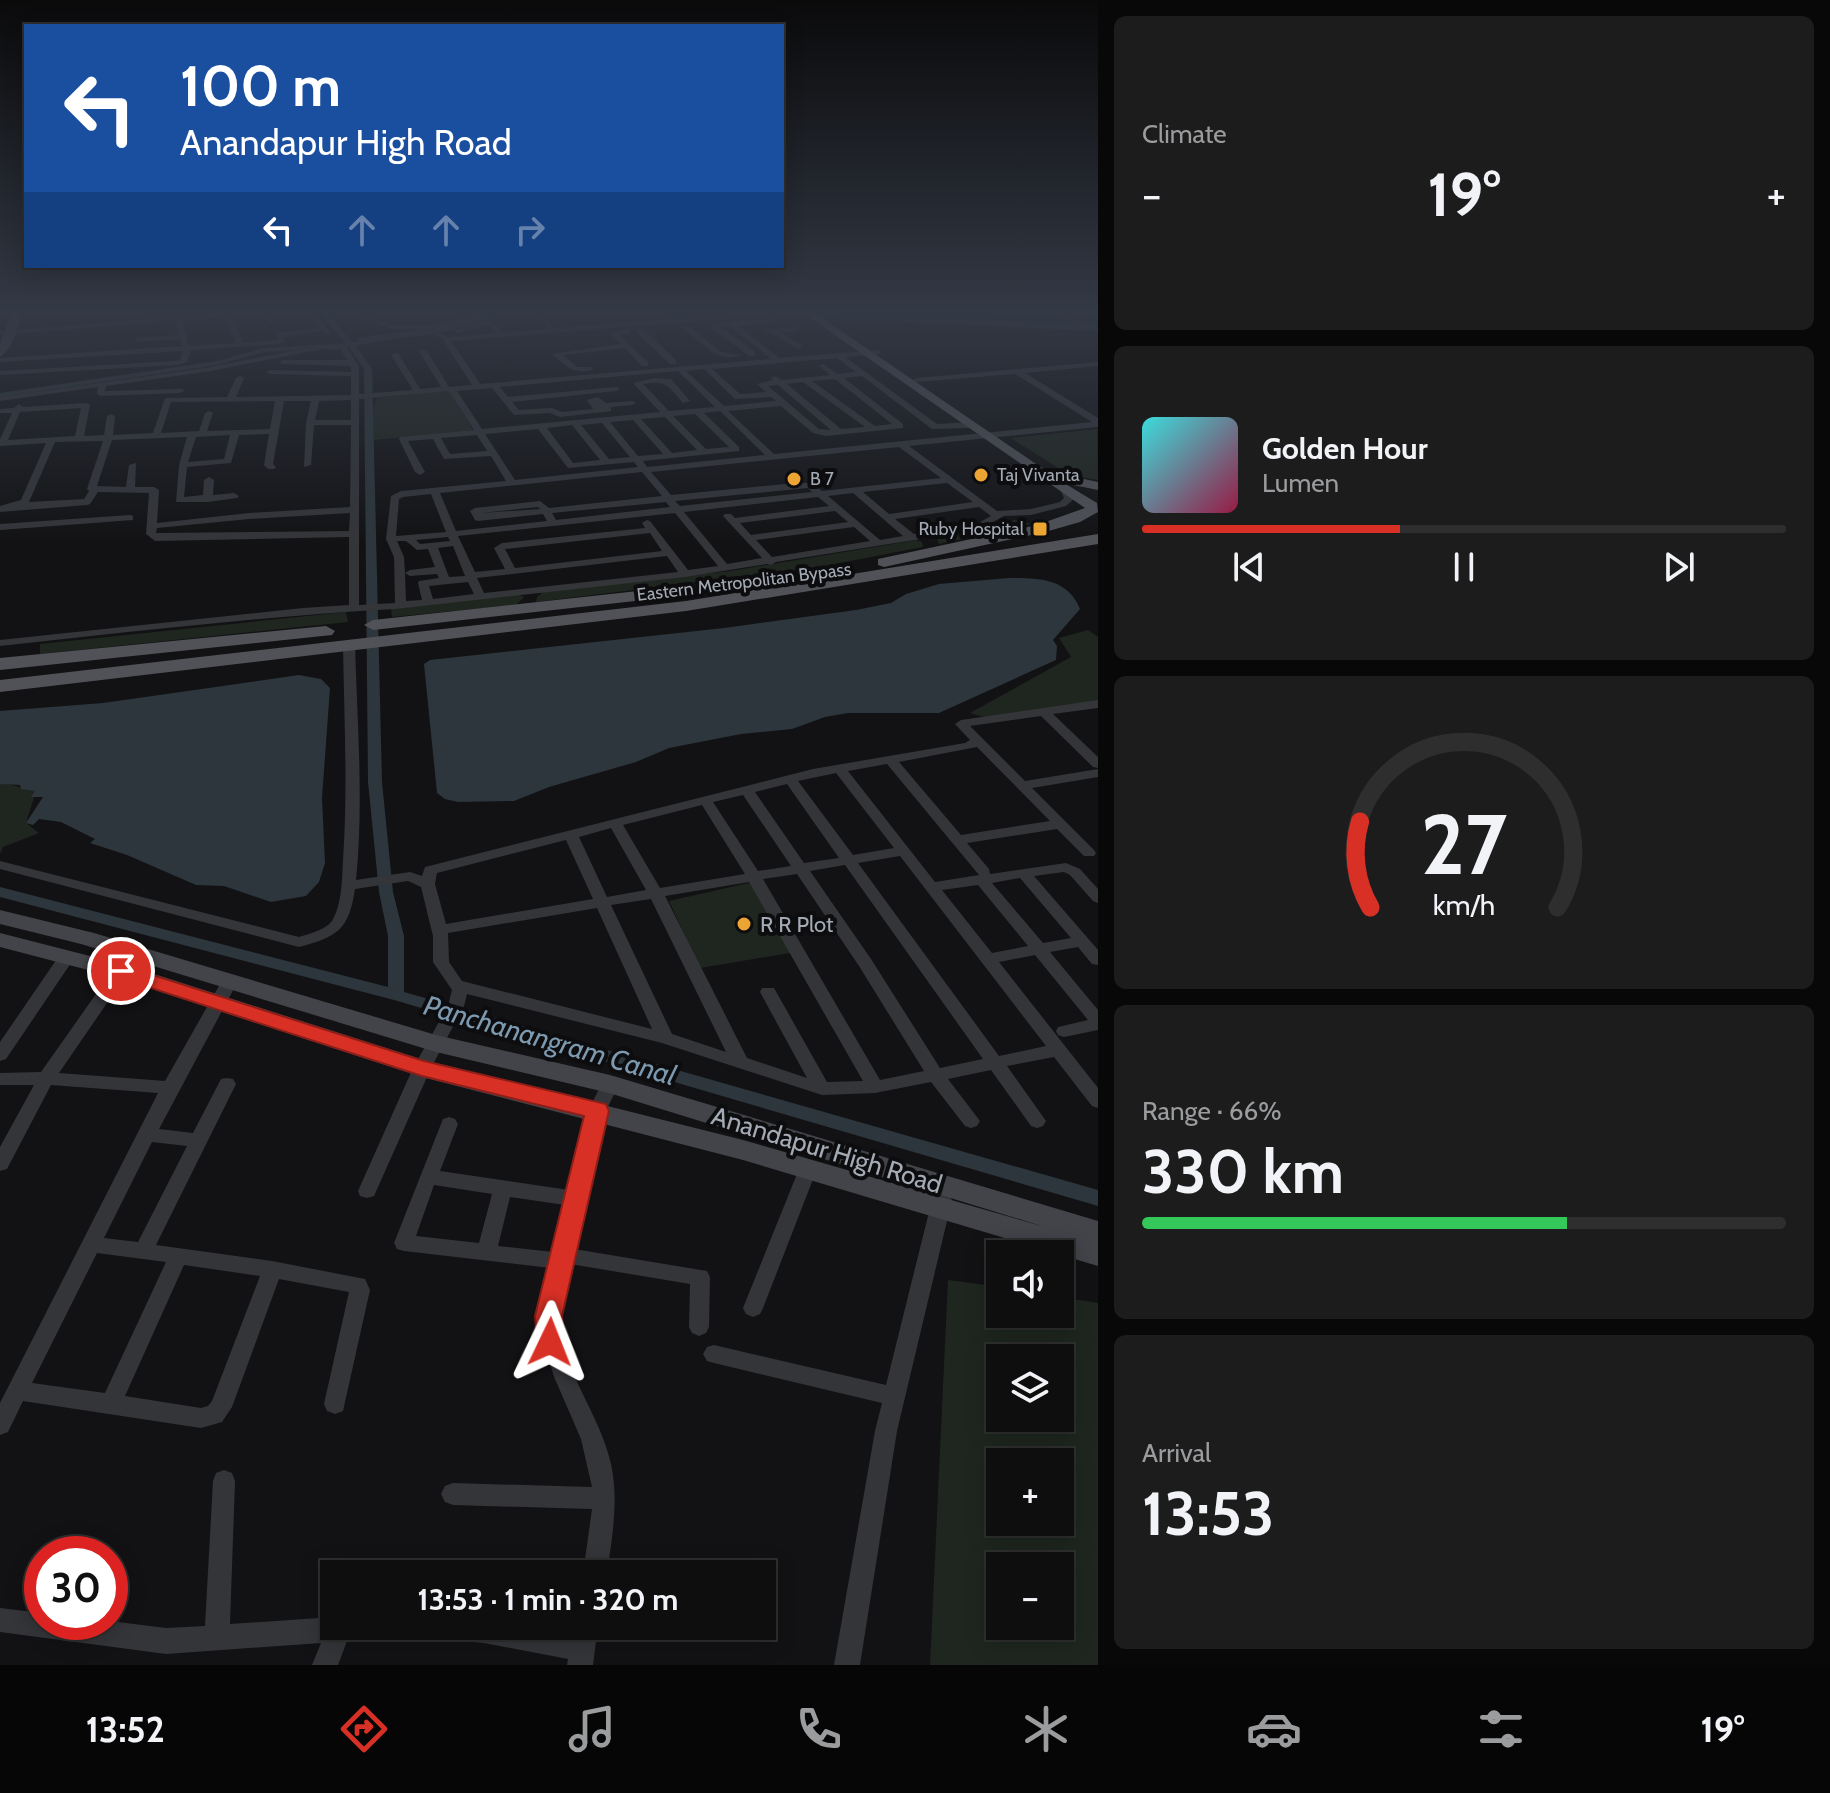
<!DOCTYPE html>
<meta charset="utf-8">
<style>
body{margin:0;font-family:Cabin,sans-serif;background:#1c1c1d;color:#f1f3f6;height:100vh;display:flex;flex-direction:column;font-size:30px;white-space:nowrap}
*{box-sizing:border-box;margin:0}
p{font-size:26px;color:#9b9c9e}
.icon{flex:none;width:44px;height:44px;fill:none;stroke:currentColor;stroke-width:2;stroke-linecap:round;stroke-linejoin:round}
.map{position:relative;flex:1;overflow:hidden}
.details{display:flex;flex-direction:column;gap:16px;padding:16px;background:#080808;width:732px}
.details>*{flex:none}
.guide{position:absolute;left:24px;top:24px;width:760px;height:244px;border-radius:0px;box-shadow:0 4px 20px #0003,0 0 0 2px #2e2e2f;background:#1a4fa0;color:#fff;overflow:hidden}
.tools{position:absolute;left:986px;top:1240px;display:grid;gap:16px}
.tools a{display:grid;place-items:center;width:88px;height:88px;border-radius:0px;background:#0e0e0f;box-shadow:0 4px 20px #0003,0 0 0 2px #2e2e2f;font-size:40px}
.speed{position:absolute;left:24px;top:1536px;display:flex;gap:16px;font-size:40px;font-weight:700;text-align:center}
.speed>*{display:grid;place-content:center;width:104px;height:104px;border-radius:50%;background:#0e0e0f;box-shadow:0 4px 20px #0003,0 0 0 2px #2e2e2f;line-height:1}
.speed .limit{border:12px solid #d22;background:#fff;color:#111}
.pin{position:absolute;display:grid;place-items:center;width:68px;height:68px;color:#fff;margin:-34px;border:4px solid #fff;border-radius:50%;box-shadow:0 2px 8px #0007}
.me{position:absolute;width:88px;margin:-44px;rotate:2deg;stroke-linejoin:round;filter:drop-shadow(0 0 6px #0008)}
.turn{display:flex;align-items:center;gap:28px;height:168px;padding:0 24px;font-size:36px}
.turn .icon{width:104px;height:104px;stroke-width:2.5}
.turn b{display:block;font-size:56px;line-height:68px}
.lanes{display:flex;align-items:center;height:76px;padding:0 24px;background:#0003;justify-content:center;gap:40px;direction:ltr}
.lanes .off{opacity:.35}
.big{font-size:60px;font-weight:800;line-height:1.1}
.details .widget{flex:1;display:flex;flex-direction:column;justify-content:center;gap:12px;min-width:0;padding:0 28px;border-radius:12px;background:#1c1c1d}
.details .dial{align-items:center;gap:0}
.dial svg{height:208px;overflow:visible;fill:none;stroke:#2e2e2f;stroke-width:7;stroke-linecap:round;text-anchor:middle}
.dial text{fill:#f1f3f6;stroke:none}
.song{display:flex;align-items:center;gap:24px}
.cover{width:96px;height:96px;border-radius:12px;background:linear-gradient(135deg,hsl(180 70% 55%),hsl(340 70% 35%))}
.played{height:8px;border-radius:4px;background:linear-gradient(90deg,#d93025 40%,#2e2e2f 40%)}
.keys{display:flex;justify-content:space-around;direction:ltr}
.heat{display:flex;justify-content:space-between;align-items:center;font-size:44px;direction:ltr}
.charge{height:12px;border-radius:6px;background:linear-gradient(90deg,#34c759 66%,#2e2e2f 0)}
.trip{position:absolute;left:320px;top:1560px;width:456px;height:80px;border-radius:0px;background:#0e0e0f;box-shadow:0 4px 20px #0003,0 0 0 2px #2e2e2f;font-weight:800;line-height:80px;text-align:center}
.tab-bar{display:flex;height:128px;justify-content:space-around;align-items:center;background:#060606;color:#9b9c9e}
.tab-bar .icon{width:56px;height:56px}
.tab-bar .on{color:#d93025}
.tab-bar b{font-size:36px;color:#f1f3f6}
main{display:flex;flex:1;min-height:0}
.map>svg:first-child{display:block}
.green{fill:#1f261f;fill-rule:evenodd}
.water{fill:#2c363c}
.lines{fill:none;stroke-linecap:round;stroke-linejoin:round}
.canal{fill:#2c363c;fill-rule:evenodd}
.street{fill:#333539;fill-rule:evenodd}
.secondary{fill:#424449;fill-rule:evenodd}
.primary{fill:#505258;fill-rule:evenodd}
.route{fill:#d93025;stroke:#8d1f18;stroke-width:2}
.poi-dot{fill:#eca532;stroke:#0d0d0f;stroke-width:3}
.labels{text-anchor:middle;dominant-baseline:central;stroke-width:8;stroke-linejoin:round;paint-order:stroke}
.far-poi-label{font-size:18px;fill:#a4aab4;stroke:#0d0d0f;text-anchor:start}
.far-street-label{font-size:18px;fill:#a4aab4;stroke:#0d0d0f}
.poi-label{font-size:22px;fill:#a4aab4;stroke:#0d0d0f;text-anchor:start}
.near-street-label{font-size:26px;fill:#a4aab4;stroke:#0d0d0f}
.near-water-label{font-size:28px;font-style:italic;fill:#7c99af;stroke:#0d0d0f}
</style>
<main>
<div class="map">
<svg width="1098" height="1665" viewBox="0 0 1098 1665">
<rect width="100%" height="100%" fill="#121214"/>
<g class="green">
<path d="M909 313H1052L1068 323 1060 327 918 319Z"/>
<path d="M449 390 473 430 374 440 368 419 377 398Z"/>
<path d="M1097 429 1098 480 1069 475 1011 438Z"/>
<path d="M1020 519 1030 524 939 544 936 536Z"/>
<path d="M916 540 922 542 923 547 819 567 536 602 537 597 544 591 730 571Z"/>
<path d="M517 594 524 597 516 605 392 617 391 609Z"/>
<path d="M346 612 348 622 40 654V644Z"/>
<path d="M1088 630 1098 637V701L991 719 970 713 1071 657 1059 638Z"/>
<path d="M0 782 36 791 26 823 39 833 3 847 0 854Z"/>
<path d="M753 882 796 952 700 968 669 901Z"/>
<path d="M948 1280 1000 1287V1314H1060V1297L1098 1303V1665H930ZM1000 1358H1060V1418H1000ZM1000 1462H1060V1522H1000ZM1000 1566H1060V1626H1000Z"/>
</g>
<g class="water">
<path d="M488 313H515L434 334 360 343 356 338 428 329Z"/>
<path d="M834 313 1098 325V331L842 319Z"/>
<path d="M1009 578C1038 578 1068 578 1080 609L1053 640 1057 646 1056 660 939 713H848L825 717 792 729 741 734 669 748 636 762 549 787 514 801 458 802 445 799 437 793 424 664 430 660 724 628 856 610 891 603 906 594 939 584Z"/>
<path d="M299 675 321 679 330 688 322 798 325 863 319 882 306 896 271 902 224 886 196 885 127 855 90 843 95 839 61 822 39 819 33 825 26 823 43 797H31L35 791 21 789 20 785 0 784V711L103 703Z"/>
</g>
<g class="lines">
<g class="canal">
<path d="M320 313H327L352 342 391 336 395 338 356 346 372 369 382 782 393 892 404 936V992L1098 1190V1206L394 1000 0 897V887L388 987V936L379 892 368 782 364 369 349 347 264 352 218 365 0 397V393L217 361 264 348 345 343Z"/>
<path d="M818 313H852L855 315 852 317Z"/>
</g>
<g class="street">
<path d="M0 313H43L17 316 14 314 0 316Z"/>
<path d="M223 313H252L232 316 243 343 277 340V333L319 328 306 313H313L332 333 328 335 323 331 284 337 285 342 279 344 191 350 187 362 177 365 0 375V371L176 361 181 359 183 351 0 362V358L182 346 180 339 138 342 134 340 138 338 179 335 175 321 0 335V331ZM225 317 236 343 189 346 182 321Z"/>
<path d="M262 313H268L273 323H269Z"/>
<path d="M344 313H354L394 325 426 326 478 313H490L432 329 448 337 497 333 488 325 458 333 454 331 489 320 504 332 547 329 536 313H542L553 328 724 315 727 317 724 319 451 341 480 384 771 359 730 326 721 327 755 352V356H749L708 325 731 321 779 319 781 322 739 326 779 358 880 350V354H877L845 357 937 424 970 422 974 425 970 428 932 429 862 376 844 378 903 424V428L826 436 813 433 781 406 728 411 774 454 1092 422 1015 374 917 382 913 380 917 378 1098 362V366L1025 373 1098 418V427L909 446 997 511 1031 509 1060 502 1064 498 1061 491 1066 488 1069 489 1074 499 1066 506 1031 515 1004 516 986 526 952 534 776 562 771 565 767 564 685 577 395 609C265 616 131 632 0 646V640L303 608 349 605V537L155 541 146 534 149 493 98 492 90 504 87 505 0 512V506L21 500 46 443 0 446V439L12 413H0V409L14 408 19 404 23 407 86 403 90 405 84 436 104 435 107 416 111 414 115 416 113 435 153 433 165 398 227 397 236 378 240 376 244 378 236 397 351 395V376L270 374 266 372 270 370 351 372V366L283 364 279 362 283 360H347L341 350 322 349 211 371 106 386 105 391 183 389 184 391 180 393 101 396 97 394 98 387 0 401V397L211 367 322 345 346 346 359 366V394L413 390 391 355 395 353H398L420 389 441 387 419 351 423 349 427 351 449 387 472 385 442 338 424 330 393 329ZM837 358 856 372 838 374 823 364 819 366 830 375 782 380 775 376 771 378 773 380 757 384 766 392 740 394 712 369ZM704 369 735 399 771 397 776 401 724 406 686 371ZM678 371 715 407 669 411 643 384C667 380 667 385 683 403L690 401 671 379 655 378 633 383 660 412 482 429 457 391 492 388 514 415 550 413 560 417 611 411V407L632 405 636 403 632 401 606 403 598 397 587 400 593 409 562 412 552 408 519 410 512 402 616 391 620 389 616 387 508 397 500 387ZM835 379 892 424 875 426 812 381ZM803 382 865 427 841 429 787 384ZM778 385 831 430 819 429 768 386ZM449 391 474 430 400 437 399 439 415 472 420 475 425 472 408 441 433 439 444 459 491 456 506 481 401 491 391 496 386 539 394 557 395 603 359 605V399ZM351 400V420H315L319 401ZM275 401 270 429 207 431 213 413 209 411 205 413 199 431 161 433 171 402ZM284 401H311L306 423 304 467 311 465 314 425H351L350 507 249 513 157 523 159 490 154 487H135L136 463 129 465 126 487 97 486 112 440 187 437 179 465 176 502H208L237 498 239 496 234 493 213 495 214 480 209 477 204 480 203 495 184 497 187 467 231 463 239 435 269 434 264 465 268 469H274L276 467 273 464ZM81 408 75 436 8 440 20 412ZM720 411 765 455 647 467 643 461 739 451V447L704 413ZM695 414 729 447 706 449 673 416ZM665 417 697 450 672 453 641 419ZM633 420 663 454 638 456 610 422ZM602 423 630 457 609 459 581 425ZM572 425 600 460 573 463 547 428ZM538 429 568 468 634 462 638 467 515 480 485 434ZM230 435 224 459 188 462 196 437ZM477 435 487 451 450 454 441 438ZM103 441 87 489 89 491 84 499 29 502 55 442ZM899 447 941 478 822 491 813 483H795L671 495 651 472ZM642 472 662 496 549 508 540 501 475 508 470 511 475 520 478 521 543 514 547 521 456 531 440 493ZM947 483 973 502 889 514 863 492ZM808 488 812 492 680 506 675 501ZM853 493 903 536 880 540 828 496ZM431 494 446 532 396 536 399 499 403 497ZM818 497 829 506 735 518 731 514H725L723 516 762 558 727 564 684 512ZM666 502 670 507 556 520 552 513ZM538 507 540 509 481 513ZM979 507 991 516 980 522 914 534 895 519ZM835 511 848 522 751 535 740 523ZM350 513 349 531 156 533 157 528 249 519ZM675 513 718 566 688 570 650 521 647 520 642 523 645 528 502 543 494 548 505 569 475 572 458 536ZM854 527 870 541 772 557 756 540ZM650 533 662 551 515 568 505 549ZM448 537 450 541 420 544 416 540ZM397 541H406L417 550 428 549 435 567 410 570 405 573 404 557ZM453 546 465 576 449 577 438 548ZM667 556 678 572 484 593 477 578ZM405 573 410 576 437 574 439 578 419 581 418 583 422 600 406 601ZM468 582 474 594 433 599 429 586Z"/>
<path d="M1057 313H1064L1077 322 1098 323V327L1073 325Z"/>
<path d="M688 325 721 352 741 355C718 364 702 343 685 329Z"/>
<path d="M800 327 797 331 780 332 801 345 802 347 798 349 771 333 763 331 767 329Z"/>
<path d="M628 328 631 332 619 335 648 362V366H642L625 348 563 355 577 367H590L594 369C576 376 565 366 552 354L621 344 610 334Z"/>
<path d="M637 329H643L676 360V364H670L637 333Z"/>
<path d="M130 515 133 516V520L0 530V524Z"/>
<path d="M349 640 355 643C357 721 364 802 356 880L410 872 422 876 425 867 813 769 965 743 970 740 955 724 961 720 1098 700V708L1053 714 1098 757V768L1093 767 1041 716 970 726 1025 781 1098 769V777L1032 788 1094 850 1096 853 1094 856H1084L1057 829 967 843 989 869 990 874 1066 863 1080 869 1098 889V903L1093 901 1070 875 1064 872 1034 876 1098 950V965L1092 964 1078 947 1050 952 1098 1010V1030L1064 1037 1058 1035 1056 1031 1058 1027 1088 1020 1035 955 999 962 1098 1088V1108L1092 1106 1054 1057 1007 1066 1046 1121 1043 1126 1037 1128 1031 1126 991 1070 948 1079 980 1121 977 1126 971 1128 965 1126 931 1082 875 1093 822 1095 662 1043 467 994 464 1006 431 1068 374 1196 367 1198 360 1196 358 1191 413 1068 448 1006 452 990 433 962V936L421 887 408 881 355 889C349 930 337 937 299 947L0 869V861L299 937C309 934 325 930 332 921 342 905 342 879 343 860 348 788 344 715 343 643ZM977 747 1050 821 961 835 899 762ZM887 764 979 875 935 882 848 771ZM836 773 894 848 853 855 798 781ZM787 784 839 858 804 863 755 792ZM743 795 791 866 758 871 713 802ZM702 805 745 874 660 888 623 825ZM611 828 646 890 607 897 579 837ZM566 840 593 899 446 924 435 884 437 873ZM900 856 1046 1046 999 1056 858 863ZM845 865 983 1059 940 1068 871 959 810 871ZM797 874 859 966 924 1071 880 1080 763 879ZM1020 878 1071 938 1043 943 992 883ZM749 882 863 1081 827 1082 774 988H762L760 992 807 1078 747 1058 665 896ZM978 885 1028 946 992 953 942 890ZM651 899 726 1052 672 1034 611 905ZM597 908 652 1029 462 981 449 962 448 933Z"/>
<path d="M67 952 73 953 75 957 6 1059 0 1061V1042L61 953Z"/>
<path d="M121 966 127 967 129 971 59 1073 165 1081 224 977H236L238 981 159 1129 193 1133 221 1079 227 1078 233 1079 236 1084 156 1245 272 1261 365 1279 370 1290 343 1411 335 1414 327 1411 324 1404 349 1292 279 1279 232 1407 222 1422 201 1428 23 1401 8 1432 0 1435V1403L158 1093 51 1085 7 1169 0 1171V1147L34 1085H0V1073L41 1072 115 967ZM152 1142 187 1146 138 1242 104 1238ZM97 1253 166 1262 105 1393 32 1383ZM184 1265 260 1276 212 1401 208 1406 201 1408 125 1396Z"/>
<path d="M610 1078 616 1079 619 1084 606 1111 574 1249 707 1271 710 1277 709 1327 706 1333 699 1336 692 1333 689 1327 690 1284 570 1264C566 1281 558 1302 559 1319 562 1371 600 1414 611 1464 619 1501 612 1537 607 1574H583L592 1509 453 1505 445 1502 441 1494 445 1486 453 1483 592 1487 581 1439 555 1379 541 1338 538 1316 550 1268 404 1251 397 1249 394 1243 443 1119 449 1117 455 1119 458 1124 440 1171 569 1190 588 1111 604 1079ZM434 1185 492 1194 479 1243 416 1236ZM510 1197 565 1205 553 1252 498 1246Z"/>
<path d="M808 1162 815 1164 817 1169 763 1308 760 1314 753 1317 746 1314 743 1308 799 1169 801 1164Z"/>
<path d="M942 1192 949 1195 952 1200 897 1431 860 1665H834L875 1431 882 1403 714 1363 707 1361 703 1354 707 1347 714 1345 886 1385 932 1200 935 1195Z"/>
<path d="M224 1470 232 1473 235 1481 230 1624 334 1617V1626H403L400 1635 391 1638 347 1641 338 1665H312L321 1643 166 1654 0 1632V1608L42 1613V1622L110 1621 166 1628 205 1626 213 1481 216 1473Z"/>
<path d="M418 1626H525L572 1634 574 1626H598L593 1665H567L568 1659 484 1643 430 1638 421 1635Z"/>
</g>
<g class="secondary">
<path d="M12 313H22C18 328 13 348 0 357V344Z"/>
<path d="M0 910 94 933 436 1035 610 1075 1098 1221V1266L743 1160 422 1077 115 977 0 947V933L129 966 424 1060 743 1140 1045 1227 609 1093 436 1052 81 944 0 924Z"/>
</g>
<g class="primary">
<path d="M803 313H815L1058 479 1065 475 1098 482V490L1064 483 1097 503 1098 512 1080 522 1045 532 884 567 878 565V559L1037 525 1085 508Z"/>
<path d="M1098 534V544L686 611 0 692V680L686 601Z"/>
<path d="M720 582 728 587 726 591 373 630 364 625 373 620Z"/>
<path d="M326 626 335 631 332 635 0 670V658Z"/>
</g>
</g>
<linearGradient id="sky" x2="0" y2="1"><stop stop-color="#0a0a0b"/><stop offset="0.57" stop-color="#333945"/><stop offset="1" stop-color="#333945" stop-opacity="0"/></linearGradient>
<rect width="1098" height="546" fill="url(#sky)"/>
<path class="route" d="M121 965 424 1061 606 1104 609 1111 562 1316 564 1342 560 1350 550 1354 541 1350 537 1342 535 1316 584 1116 422 1076 114 976 111 971 114 967Z"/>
<g class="poi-dot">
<circle cx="981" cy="475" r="8"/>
<circle cx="794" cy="479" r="8"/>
<rect x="1032" y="521" width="16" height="16" rx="4"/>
<circle cx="744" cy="924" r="8"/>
</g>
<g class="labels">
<g class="far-poi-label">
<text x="997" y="475">Taj Vivanta</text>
<text x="810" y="479">B 7</text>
<text x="1024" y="529" text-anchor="end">Ruby Hospital</text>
</g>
<g class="far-street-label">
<text transform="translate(744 582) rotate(-7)">Eastern Metropolitan Bypass</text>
</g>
<g class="poi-label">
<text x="760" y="924">R R Plot</text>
</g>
<g class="near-street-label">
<text transform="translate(827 1150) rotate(17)">Anandapur High Road</text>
</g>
<g class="near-water-label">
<text transform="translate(550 1040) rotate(16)">Panchanangram Canal</text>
</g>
</g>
</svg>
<div class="tools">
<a><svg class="icon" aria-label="sound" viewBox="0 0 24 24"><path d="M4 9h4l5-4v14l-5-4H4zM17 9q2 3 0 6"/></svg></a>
<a><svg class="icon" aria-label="layers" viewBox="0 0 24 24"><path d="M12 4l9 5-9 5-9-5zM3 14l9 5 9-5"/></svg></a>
<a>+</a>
<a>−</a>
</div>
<div class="speed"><div class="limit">30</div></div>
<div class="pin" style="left:121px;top:971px;background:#d93025"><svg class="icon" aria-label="arrive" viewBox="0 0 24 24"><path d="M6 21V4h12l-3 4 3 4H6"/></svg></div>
<svg class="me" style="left:550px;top:1342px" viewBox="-20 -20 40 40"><path d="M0-17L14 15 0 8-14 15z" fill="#d93025" stroke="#fff" stroke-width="4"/></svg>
<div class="trip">13:53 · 1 min · 320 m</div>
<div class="guide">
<div class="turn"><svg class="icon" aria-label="left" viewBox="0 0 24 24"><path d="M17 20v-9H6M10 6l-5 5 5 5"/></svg><div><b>100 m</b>Anandapur High Road</div></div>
<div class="lanes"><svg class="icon" aria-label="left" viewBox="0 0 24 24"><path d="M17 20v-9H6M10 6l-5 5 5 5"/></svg><svg class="icon off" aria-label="ahead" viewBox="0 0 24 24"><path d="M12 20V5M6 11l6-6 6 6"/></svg><svg class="icon off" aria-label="ahead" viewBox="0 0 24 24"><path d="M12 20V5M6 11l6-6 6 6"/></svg><svg class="icon off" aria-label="right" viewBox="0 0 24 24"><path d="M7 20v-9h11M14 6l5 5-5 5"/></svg></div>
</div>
</div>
<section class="details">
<div class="widget"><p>Climate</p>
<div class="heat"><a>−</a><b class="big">19°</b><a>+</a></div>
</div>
<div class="widget">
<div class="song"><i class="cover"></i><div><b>Golden Hour</b><p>Lumen</p></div></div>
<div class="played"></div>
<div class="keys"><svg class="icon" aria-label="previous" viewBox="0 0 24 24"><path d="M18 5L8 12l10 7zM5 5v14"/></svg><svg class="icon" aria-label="pause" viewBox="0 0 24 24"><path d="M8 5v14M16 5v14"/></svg><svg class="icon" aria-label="next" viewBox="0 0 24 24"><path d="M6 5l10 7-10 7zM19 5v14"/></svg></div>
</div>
<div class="widget dial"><svg viewBox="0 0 100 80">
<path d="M14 69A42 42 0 1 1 86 69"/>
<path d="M14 69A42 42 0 0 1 10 36" stroke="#d93025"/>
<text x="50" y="56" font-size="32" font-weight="700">27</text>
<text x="50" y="72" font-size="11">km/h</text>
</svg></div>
<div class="widget"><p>Range · 66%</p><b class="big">330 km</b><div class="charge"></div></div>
<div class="widget"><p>Arrival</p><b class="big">13:53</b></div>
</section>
</main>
<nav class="tab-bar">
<b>13:52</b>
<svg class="icon on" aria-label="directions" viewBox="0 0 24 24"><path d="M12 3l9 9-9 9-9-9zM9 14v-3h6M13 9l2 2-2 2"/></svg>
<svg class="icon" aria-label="music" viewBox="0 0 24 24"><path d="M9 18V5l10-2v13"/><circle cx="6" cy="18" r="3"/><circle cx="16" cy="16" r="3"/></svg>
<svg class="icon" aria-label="phone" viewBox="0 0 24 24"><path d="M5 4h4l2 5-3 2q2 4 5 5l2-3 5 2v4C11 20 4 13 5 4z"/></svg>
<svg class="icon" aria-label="climate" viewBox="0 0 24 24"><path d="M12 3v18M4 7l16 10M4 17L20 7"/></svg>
<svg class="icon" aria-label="car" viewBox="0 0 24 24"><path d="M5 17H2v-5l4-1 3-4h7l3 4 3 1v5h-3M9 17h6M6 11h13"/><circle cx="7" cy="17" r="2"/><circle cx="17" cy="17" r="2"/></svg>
<svg class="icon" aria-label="filters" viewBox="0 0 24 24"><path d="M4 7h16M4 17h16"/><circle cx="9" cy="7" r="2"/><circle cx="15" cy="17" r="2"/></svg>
<b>19°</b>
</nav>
